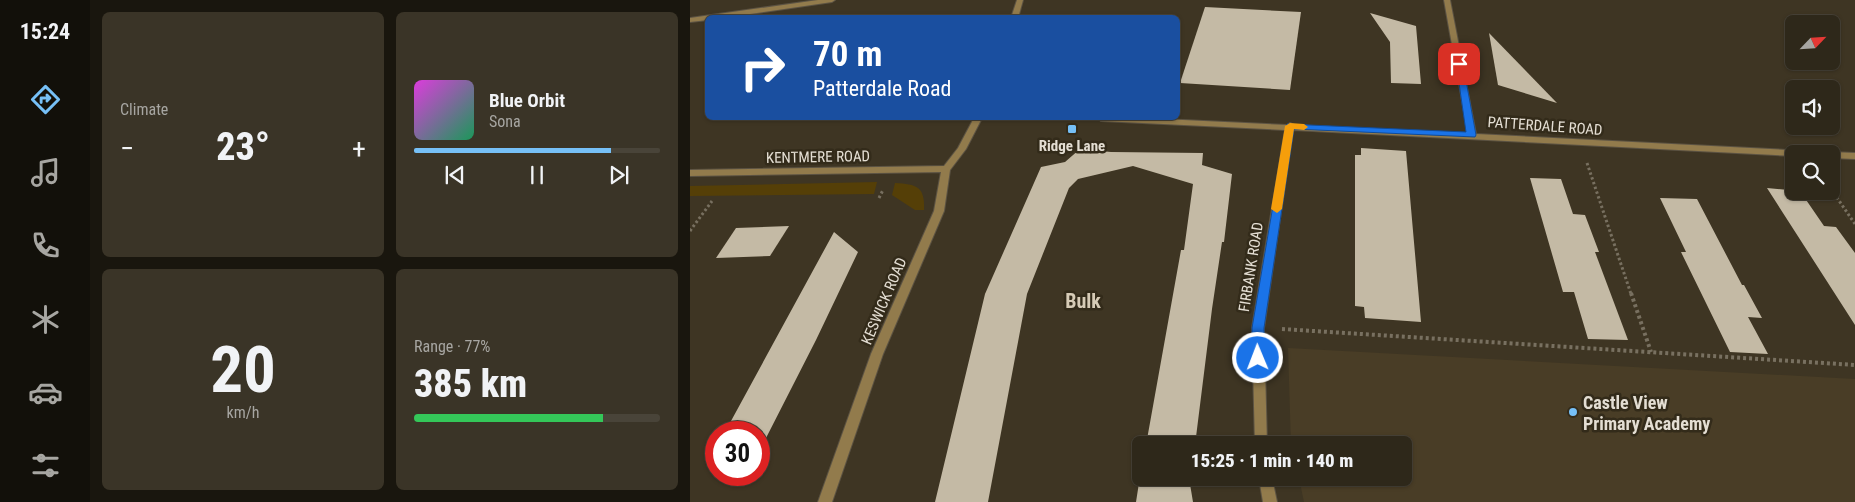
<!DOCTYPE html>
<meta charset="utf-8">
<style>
body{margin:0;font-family:"Roboto Condensed",sans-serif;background:#3a3427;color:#f1f3f6;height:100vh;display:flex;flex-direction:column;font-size:19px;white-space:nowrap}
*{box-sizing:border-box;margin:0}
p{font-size:16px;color:#a7a6a2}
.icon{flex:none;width:28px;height:28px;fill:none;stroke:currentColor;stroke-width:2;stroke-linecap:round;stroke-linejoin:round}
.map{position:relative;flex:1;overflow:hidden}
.panel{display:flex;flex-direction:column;gap:12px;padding:12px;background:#19160e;width:600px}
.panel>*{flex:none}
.top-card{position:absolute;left:15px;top:15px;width:475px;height:105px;border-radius:8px;box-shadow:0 1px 4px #0004,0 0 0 1px #494439;background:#1a4fa0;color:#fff;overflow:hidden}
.needle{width:32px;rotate:65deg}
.tools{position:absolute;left:1095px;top:15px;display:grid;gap:10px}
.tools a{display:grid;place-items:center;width:55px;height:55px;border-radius:8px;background:#2e281a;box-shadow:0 1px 4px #0004,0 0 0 1px #494439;font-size:25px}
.speed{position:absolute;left:15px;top:421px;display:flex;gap:10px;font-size:25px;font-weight:700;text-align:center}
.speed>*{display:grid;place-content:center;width:65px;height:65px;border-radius:50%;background:#2e281a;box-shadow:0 1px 4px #0004,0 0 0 1px #494439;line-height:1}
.speed .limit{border:8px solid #d22;background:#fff;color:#111}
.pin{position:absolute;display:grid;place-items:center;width:42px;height:42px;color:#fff;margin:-21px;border-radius:10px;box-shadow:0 2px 8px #0006}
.me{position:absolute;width:55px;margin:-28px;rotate:359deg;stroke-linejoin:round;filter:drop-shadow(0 0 4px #0008)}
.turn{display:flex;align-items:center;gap:18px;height:105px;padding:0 25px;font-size:22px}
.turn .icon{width:65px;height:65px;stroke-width:2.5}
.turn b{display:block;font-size:35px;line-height:42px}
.big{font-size:38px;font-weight:800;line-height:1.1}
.panel .tile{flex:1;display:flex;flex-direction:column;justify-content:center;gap:8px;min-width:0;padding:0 18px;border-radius:8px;background:#3a3427}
.panel .dial{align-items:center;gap:0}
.dial b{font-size:65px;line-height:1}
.song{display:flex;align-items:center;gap:15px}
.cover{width:60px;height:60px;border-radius:8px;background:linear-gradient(135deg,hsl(300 70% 55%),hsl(150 70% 35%))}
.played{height:5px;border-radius:2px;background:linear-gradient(90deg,#76c0f7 80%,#494439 80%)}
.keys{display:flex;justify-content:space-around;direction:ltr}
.heat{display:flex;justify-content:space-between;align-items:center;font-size:28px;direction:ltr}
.charge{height:8px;border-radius:4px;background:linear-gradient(90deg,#34c759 77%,#494439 0)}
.panel .tiles{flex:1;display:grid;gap:12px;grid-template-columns:repeat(2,1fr)}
.trip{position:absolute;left:442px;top:436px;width:280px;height:50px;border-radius:8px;background:#2e281a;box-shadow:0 1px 4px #0004,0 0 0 1px #494439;font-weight:800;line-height:50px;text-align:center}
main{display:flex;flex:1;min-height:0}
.dock{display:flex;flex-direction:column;width:90px;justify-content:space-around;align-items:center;background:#12100a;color:#a7a6a2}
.dock .icon{width:35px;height:35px}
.dock .selected{color:#76c0f7}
.dock b{font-size:22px;color:#f1f3f6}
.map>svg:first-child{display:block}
.built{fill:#493d26}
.green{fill:#553f07}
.building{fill:#c4baa5}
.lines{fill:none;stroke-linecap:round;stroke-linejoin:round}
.minor-casing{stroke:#5c5343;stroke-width:2}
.path-far1{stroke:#787060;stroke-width:3;stroke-dasharray:2.5 2.5;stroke-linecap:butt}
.path{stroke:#787060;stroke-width:4;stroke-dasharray:3 3;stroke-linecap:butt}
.minor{fill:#927b4c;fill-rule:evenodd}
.route{fill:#1a73e8;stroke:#114b97}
.slow{fill:#f59e0b}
.poi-dot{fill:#76c0f7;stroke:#332b1a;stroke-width:2}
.labels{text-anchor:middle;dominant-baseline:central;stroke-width:5;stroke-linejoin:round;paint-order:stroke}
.street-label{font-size:15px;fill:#e4ded3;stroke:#332b1a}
.poi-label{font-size:15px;font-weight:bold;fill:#e4ded3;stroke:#332b1a}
.near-poi-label{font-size:18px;font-weight:bold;fill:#e4ded3;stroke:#332b1a;text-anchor:start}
.district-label{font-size:20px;font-weight:bold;fill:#d6cbb6;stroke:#332b1a}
</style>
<main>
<nav class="dock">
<b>15:24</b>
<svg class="icon selected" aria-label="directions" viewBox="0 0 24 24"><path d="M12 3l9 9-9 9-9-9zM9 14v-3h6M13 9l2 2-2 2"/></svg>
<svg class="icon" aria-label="music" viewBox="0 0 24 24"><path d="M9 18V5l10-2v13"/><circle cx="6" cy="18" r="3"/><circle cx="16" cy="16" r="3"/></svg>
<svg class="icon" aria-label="phone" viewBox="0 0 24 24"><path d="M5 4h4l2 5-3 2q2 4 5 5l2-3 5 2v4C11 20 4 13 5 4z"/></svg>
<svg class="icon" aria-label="climate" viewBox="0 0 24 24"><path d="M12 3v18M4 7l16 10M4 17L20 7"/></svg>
<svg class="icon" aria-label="car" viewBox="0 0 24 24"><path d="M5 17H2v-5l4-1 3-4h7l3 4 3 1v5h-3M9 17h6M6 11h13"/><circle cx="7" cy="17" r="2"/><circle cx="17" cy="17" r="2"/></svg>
<svg class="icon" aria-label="filters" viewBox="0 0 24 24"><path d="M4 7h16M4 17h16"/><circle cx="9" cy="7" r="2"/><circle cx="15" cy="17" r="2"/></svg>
</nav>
<section class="panel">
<div class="tiles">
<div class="tile"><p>Climate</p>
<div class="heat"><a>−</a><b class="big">23°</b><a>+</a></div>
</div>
<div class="tile">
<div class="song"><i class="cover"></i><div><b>Blue Orbit</b><p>Sona</p></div></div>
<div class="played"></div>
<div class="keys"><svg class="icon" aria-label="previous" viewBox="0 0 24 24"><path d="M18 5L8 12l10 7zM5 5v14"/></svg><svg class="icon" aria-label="pause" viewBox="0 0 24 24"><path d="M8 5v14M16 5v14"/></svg><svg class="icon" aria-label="next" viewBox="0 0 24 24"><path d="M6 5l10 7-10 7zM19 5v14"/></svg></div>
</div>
<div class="tile dial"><b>20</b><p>km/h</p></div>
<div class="tile"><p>Range · 77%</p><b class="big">385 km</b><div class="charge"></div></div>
</div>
</section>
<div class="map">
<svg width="1165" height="502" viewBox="0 0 1165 502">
<rect width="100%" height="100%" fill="#3e3523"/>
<path class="built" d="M598 348 1165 379V502H614L609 478H714V445H601Z"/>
<g class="green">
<path d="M187 182 184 194 0 196V186Z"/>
<path d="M205 183C227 184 235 187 234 210H225L202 195Z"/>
</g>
<g class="building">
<path d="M515 7 611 12 600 90 490 83Z"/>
<path d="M680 13 726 26 731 84 701 83 700 42Z"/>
<path d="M799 33 867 103 808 85Z"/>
<path d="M671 148 716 151 731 322 675 318 674 307 665 306V155H671Z"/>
<path d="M390 149 421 152 513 153 512 165 542 174 534 242H532L522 309 505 445H456L491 250H494L503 184 443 166 388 179 379 188 337 294 298 502H245L295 294 351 167 375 162Z"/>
<path d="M840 178 871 179 883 214 895 215 909 252H905L938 340 898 339 884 292H873Z"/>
<path d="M1077 188 1110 191 1134 226 1146 227 1165 253V325Z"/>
<path d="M970 198 1007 199 1052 285H1054L1072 318 1058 317 1078 354 1040 352 991 252H996Z"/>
<path d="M99 226 80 256 26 258 46 228Z"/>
<path d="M144 232 168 252 126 340 76 438 69 439V432H35Z"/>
<path d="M451 470V478H499L503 502H446Z"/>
</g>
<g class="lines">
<defs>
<g id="minor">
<path d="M128 0H145L142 2 32 18H18V20L0 22V18Z"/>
<path d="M327 0H333L328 18H321Z"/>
<path d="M754 0H760L786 134 1117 151 1121 154H1104V156L603 130 574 328 577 445H565L562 328 595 130 411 121 407 118H451L597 125 600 123 604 125 778 134Z"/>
<path d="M284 118H292L276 149 260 170 254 211 193 354 142 502H128L181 354 244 211 251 172 0 176V170L254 166 268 148Z"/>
<path d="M1141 152 1165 153V159L1141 158V154H1137Z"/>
<path d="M569 478H582L587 502H573Z"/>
</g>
</defs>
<use href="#minor" class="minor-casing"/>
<g class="path-far1">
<path d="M897 163 941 294"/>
<path d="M1141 189 1165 224"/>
<path d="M189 198 193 190"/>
<path d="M0 231 22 201"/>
</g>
<g class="path">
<path d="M941 293 961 352"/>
<path d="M592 329 1165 365"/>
</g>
<use href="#minor" class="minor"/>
</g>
<path class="route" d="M766 62 773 64 786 135 785 137 604 129 574 328 575 358 573 362 568 364 564 362 562 358V328L597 124 776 132Z"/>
<path class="slow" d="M600 123 614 124 618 127 614 130 604 129 592 209 587 213 581 209 595 126Z"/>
<g class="poi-dot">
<rect x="377" y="124" width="10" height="10" rx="2.5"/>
<circle cx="883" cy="412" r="5"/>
</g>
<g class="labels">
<g class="street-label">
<text transform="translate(855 126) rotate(4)">PATTERDALE ROAD</text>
<text transform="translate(128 157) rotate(-1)">KENTMERE ROAD</text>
<text transform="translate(561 267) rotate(-81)">FIRBANK ROAD</text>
<text transform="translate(194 301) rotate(-67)">KESWICK ROAD</text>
</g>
<g class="poi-label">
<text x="382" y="146">Ridge Lane</text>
</g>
<g class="near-poi-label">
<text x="893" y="402">Castle View<tspan x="893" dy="21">Primary Academy</tspan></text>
</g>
<g class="district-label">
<text x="393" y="301">Bulk</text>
</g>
</g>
</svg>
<div class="tools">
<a><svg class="needle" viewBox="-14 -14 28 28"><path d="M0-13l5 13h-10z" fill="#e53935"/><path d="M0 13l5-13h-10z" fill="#a7a6a2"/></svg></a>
<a><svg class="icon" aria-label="sound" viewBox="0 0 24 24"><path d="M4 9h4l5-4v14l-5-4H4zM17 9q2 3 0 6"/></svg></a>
<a><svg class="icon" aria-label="search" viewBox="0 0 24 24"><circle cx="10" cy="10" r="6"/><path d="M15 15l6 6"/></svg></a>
</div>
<div class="speed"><div class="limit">30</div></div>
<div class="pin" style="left:769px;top:64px;background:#d93025"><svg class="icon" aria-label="arrive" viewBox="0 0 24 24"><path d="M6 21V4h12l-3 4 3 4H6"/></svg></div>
<svg class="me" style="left:568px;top:358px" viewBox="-20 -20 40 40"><circle r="17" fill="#1a73e8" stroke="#fff" stroke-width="3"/><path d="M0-11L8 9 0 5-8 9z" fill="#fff"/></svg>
<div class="trip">15:25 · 1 min · 140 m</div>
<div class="top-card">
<div class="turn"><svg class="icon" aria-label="right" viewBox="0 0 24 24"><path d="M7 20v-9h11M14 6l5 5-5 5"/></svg><div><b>70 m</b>Patterdale Road</div></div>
</div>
</div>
</main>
